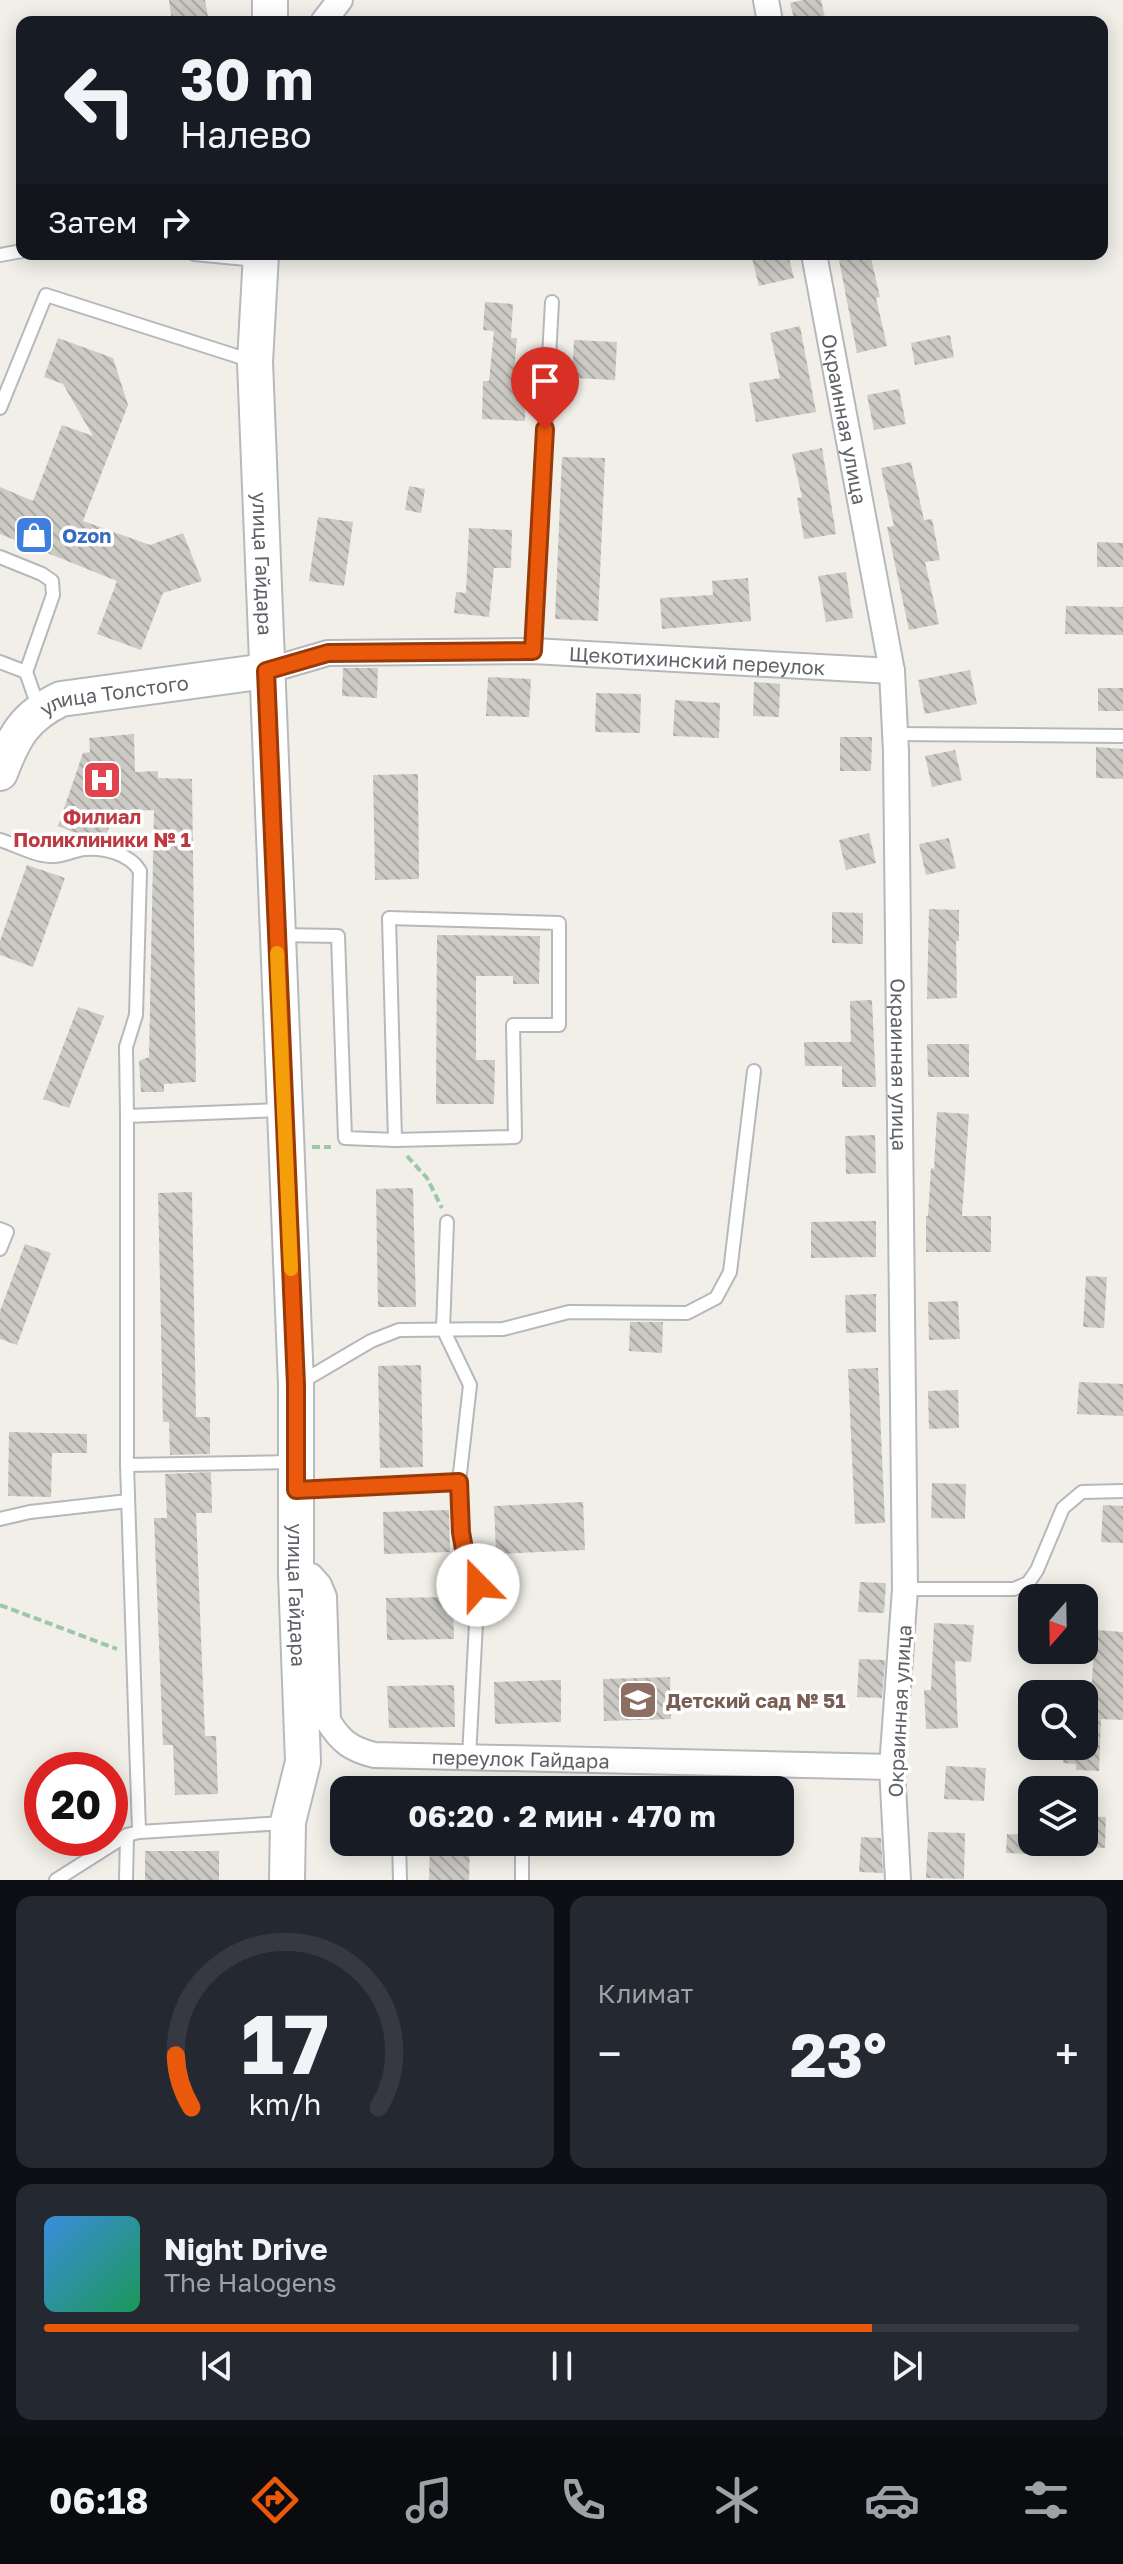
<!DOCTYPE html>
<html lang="ru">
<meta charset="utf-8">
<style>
body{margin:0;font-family:"Golos Text",sans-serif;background:#242831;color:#f1f3f6;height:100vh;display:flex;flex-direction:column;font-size:30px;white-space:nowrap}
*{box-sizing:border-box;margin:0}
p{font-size:26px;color:#9ea1a6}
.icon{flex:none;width:44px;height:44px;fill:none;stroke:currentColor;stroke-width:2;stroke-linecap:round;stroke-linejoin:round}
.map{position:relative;height:1880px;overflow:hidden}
.side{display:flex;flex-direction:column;gap:16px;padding:16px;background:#0d0f14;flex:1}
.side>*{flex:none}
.hud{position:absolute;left:16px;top:16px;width:1092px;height:244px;border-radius:16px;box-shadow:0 4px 20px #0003;background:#171b24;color:#f1f3f6;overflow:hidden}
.needle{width:52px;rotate:200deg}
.fabs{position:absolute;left:1018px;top:1584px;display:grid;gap:16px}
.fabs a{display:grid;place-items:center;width:80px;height:80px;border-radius:16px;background:#171b24;box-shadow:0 4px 20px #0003;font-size:40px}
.speed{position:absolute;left:24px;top:1752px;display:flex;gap:16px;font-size:40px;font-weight:700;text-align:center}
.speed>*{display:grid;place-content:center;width:104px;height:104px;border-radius:50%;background:#171b24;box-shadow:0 4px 20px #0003;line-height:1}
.speed .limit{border:12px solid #d22;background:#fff;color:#111}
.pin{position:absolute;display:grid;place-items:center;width:68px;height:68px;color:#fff;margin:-82px -34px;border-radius:50% 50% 50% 0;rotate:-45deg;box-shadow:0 0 8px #0007}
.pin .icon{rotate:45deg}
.me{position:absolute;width:88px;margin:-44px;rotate:338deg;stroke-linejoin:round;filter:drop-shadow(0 0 6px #0008)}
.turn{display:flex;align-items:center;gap:28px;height:168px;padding:0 32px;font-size:36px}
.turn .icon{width:104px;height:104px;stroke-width:2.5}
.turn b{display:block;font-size:56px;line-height:68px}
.then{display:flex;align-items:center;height:76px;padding:0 32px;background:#0003;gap:16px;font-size:30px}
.big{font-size:60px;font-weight:700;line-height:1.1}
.side .tile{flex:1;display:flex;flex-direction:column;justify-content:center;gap:12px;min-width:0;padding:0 28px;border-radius:16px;background:#242831}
.side .dial{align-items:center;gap:0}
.dial svg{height:208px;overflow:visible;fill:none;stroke:#363941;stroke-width:7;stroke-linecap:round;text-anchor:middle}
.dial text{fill:#f1f3f6;stroke:none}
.song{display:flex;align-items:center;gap:24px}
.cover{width:96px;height:96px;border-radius:12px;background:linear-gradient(135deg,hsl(210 70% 55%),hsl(150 70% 35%))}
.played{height:8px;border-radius:4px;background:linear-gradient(90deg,#ea580c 80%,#363941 80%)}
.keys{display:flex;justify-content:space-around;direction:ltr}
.heat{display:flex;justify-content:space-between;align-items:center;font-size:44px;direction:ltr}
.side .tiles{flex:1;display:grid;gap:16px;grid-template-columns:1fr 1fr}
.tile:last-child{grid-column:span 2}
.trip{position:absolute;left:330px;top:1776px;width:464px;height:80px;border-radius:16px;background:#171b24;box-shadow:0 4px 20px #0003;font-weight:700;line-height:80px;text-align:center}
.dock{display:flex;height:128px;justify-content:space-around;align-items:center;background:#090b0e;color:#9ea1a6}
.dock .icon{width:56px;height:56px}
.dock .on{color:#ea580c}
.dock b{font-size:36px;color:#f1f3f6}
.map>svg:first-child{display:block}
.building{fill:url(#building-back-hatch)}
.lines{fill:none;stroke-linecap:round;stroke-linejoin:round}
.lane-casing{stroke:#b5b8bc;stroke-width:16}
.street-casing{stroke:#b5b8bc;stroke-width:28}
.secondary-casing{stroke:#b6babf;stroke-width:38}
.path{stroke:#9cc7a9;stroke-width:4;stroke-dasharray:8 4;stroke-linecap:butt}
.lane{stroke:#fff;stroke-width:12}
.street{stroke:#fff;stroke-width:24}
.secondary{stroke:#fff;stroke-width:34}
.route-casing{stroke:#983908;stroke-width:20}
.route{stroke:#ea580c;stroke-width:14}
.slow{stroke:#f59e0b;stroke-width:14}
.labels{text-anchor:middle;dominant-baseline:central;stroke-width:7;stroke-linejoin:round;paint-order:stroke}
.street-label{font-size:20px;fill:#5f6368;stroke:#fff}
.shop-label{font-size:20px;font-weight:bold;fill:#366cbe;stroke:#fff;text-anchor:start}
.health-label{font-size:20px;font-weight:bold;fill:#be3a42;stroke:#fff}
.education-label{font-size:20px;font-weight:bold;fill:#785e54;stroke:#fff;text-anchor:start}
</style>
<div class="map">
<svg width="1123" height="1880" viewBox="0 0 1123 1880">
<defs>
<pattern id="building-back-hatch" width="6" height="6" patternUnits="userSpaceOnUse" patternTransform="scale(2)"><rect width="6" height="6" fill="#cccac5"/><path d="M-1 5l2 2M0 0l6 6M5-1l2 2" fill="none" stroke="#a9a8a4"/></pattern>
</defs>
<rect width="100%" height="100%" fill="#f1efe8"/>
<g class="building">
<path d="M169 0H205L209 22H172Z"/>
<path d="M803 0H821L826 22H795L790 3Z"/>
<path d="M751 254H788L794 278 759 286Z"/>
<path d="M870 254 880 297 876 298 887 346 857 353 839 260Z"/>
<path d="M485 302 513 304 511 338H517L513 382H526L525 421 482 419 483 381H489L494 331 483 330Z"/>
<path d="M800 326 816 412 756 422 749 383 780 378 770 333Z"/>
<path d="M950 335 954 357 915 365 911 343Z"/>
<path d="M58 338 113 358 128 405 83 521 150 545 183 533 202 581 163 593 141 650 97 634 117 581 0 534V487L33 501 62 425 93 436 63 384 44 377Z"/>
<path d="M574 340 617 342 615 380 572 378Z"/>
<path d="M899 389 906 424 874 430 867 395Z"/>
<path d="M822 448 836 534 804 539 797 498 802 497 792 454Z"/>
<path d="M562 457 605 458 598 621 555 619Z"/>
<path d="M911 462 924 520 932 519 940 560 925 562 939 624 909 630 887 527 894 526 881 468Z"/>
<path d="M409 486 425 489 421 513 405 510Z"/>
<path d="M318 517 353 522 344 586 309 581Z"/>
<path d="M469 528 512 530 511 568H494L489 617 454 613 456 592 466 593Z"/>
<path d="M1097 542 1123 543V567H1097Z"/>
<path d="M846 572 853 618 826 622 818 576Z"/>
<path d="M748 578 751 621 662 629 660 598 713 595 712 581Z"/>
<path d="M1066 606 1123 607V635L1065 634Z"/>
<path d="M343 668H378L377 698 342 696Z"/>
<path d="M970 670 977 704 925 714 918 680Z"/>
<path d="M488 677 531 679 529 717 486 716Z"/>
<path d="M754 682 780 684 779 717 753 716Z"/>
<rect x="1098" y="688" width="25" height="23"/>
<path d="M596 693 641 694 640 733 595 732Z"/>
<path d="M675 700 720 703 719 738 673 736Z"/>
<path d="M134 734 135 772 158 771V778L192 779 196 1082 164 1084V1092H141L139 1061 149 1057 154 810 115 812 104 841 92 840 58 826 83 753 90 752 89 738Z"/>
<path d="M840 737H872L871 771H840Z"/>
<path d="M1096 747 1123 749V779L1096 778Z"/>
<path d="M955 750 962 780 932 787 925 756Z"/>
<path d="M418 774 419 879 375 880 373 775Z"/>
<path d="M869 833 876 863 846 870 839 840Z"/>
<path d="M949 838 956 868 926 875 919 844Z"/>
<path d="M27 865 65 878 33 967 0 955V941Z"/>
<path d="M929 909 959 910V941H956L957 998 927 999Z"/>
<path d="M832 912 863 913V944L832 943Z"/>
<path d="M437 935 540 936 539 984H513V976H476V1060H495L494 1104H436Z"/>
<path d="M872 1000 876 1087H842V1066H805L804 1042H851L850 1001Z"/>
<path d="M78 1007 104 1016 69 1108 43 1099Z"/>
<path d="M927 1044H969V1077H928Z"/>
<path d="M937 1112 969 1114 962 1216H991V1252H926V1216H928L931 1168 934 1169Z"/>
<path d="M875 1135 876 1173 846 1174 845 1136Z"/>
<path d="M413 1188 416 1307H378L376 1189Z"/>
<path d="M192 1192 196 1417H210V1454L170 1455 169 1422H163L158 1193Z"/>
<path d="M876 1221V1257L811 1258V1222Z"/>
<path d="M25 1244 51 1253 17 1345 0 1339V1311Z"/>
<path d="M1086 1276 1107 1277 1104 1328 1083 1327Z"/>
<path d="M876 1294V1332L846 1333 845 1295Z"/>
<path d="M958 1301 960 1339 929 1340 928 1302Z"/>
<path d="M630 1322H663L662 1353 629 1351Z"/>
<path d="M421 1365 423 1467 380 1468 378 1366Z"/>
<path d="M878 1368 885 1523 855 1524 848 1369Z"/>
<path d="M1079 1382 1123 1384V1416L1077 1414Z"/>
<path d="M958 1390 959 1428 929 1429 928 1391Z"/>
<path d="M9 1432 87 1434V1453H52L51 1497 8 1496Z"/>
<path d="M211 1472 212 1513H196L205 1736H216L218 1794 175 1795 173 1745H163L154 1518H167L165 1474Z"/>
<path d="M932 1483 966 1484 965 1519 931 1518Z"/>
<path d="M583 1502 585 1550 496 1554 494 1506Z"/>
<path d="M1103 1505 1123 1506V1543L1101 1542Z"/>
<path d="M449 1510 450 1552 384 1554 383 1512Z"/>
<path d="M860 1582 886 1583 884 1613 858 1612Z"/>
<path d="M453 1597 454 1639 387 1640 386 1598Z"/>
<path d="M934 1623 974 1625 971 1662 955 1661 958 1728 926 1729 924 1690H931Z"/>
<path d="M1095 1630 1123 1632V1720L1101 1719 1099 1771 1076 1770V1764L1063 1763 1064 1746H1084L1085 1682H1092Z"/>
<path d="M859 1659 885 1660 882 1698 857 1697Z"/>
<path d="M670 1677 671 1719 604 1721 603 1679Z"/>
<path d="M561 1680V1722L495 1724 494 1682Z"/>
<path d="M454 1685 455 1727 389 1728 387 1686Z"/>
<path d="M946 1766 986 1768 984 1801 944 1799Z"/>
<path d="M1084 1816 1106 1817 1105 1848 1084 1847Z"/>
<path d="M928 1832 965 1833 964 1879 926 1878Z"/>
<path d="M1007 1834 1032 1835V1854L1006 1853Z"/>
<path d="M861 1837 881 1838 883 1873 859 1872Z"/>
<path d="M430 1842H470L469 1880H429Z"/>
<rect x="145" y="1851" width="74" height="29"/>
</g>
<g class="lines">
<defs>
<g id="lane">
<path d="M194 254 257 260"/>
<path d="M0 255 22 251"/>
<path d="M0 408 46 295 252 361"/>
<path d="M0 557 42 574 52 581 53 595 26 672 39 709"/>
<path d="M533 651 552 302"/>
<path d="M0 662 26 672"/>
<path d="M895 734 1123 736"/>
<path d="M0 840C16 845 37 857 54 856 64 856 74 850 85 849 104 847 130 854 140 871L136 1015 126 1047 127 1116"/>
<path d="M280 935 338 936 345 1138 395 1140 515 1137 513 1025H559V923L389 918 395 1140"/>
<path d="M447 1222 443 1329 470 1385 459 1482 461 1532 465 1555 478 1585 469 1757"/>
<path d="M0 1229 7 1232 0 1249"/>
<path d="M298 1384 371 1341 399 1330 503 1329 569 1312 687 1313 716 1298 730 1272 754 1071"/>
<path d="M127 1465V1116L281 1110"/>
<path d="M299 1490 459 1482"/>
<path d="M0 1519 30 1512 128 1501"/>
<path d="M905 1589H1014L1028 1583 1037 1570 1063 1508 1082 1492 1123 1491"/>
<path d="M139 1832 127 1465 293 1462"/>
<path d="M399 1842 400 1880"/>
<path d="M56 1880 127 1835 139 1832 284 1823"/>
<path d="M126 1880 127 1835"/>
<path d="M522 1880V1842"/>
</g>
<g id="street">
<path d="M766 0 770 22"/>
<path d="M323 22 340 0"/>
<path id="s1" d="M814 254 892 671 896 752 905 1589 892 1767 898 1880"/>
<path id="s2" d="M266 671 328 653 533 651 892 671"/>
<path id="s3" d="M296 1574 311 1576 319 1585 324 1597 328 1721C341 1742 351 1749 374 1755L892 1767"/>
</g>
<g id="secondary">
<path d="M270 22V0"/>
<path id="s4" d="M261 254 255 362 296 1385V1574L303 1762 288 1822 287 1880"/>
<path id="s5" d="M0 773C14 736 25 716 61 699L266 671"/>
</g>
</defs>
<use href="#lane" class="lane-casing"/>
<use href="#street" class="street-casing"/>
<use href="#secondary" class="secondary-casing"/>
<g class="path">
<path d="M312 1147H331"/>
<path d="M407 1156 427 1178 442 1208"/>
<path d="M0 1605 117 1649"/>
</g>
<use href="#lane" class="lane"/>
<use href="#street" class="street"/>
<use href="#secondary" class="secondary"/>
</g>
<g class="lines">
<defs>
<path id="route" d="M478 1585 465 1555 461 1532 459 1482 296 1490V1385L266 671 328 653 533 651 545 429"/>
</defs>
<use href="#route" class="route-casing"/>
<use href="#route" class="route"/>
<path class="slow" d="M277 953 291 1269"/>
</g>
<defs>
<symbol id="shop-square" viewBox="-11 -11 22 22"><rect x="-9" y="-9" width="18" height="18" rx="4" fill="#3f7fe0" stroke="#fff"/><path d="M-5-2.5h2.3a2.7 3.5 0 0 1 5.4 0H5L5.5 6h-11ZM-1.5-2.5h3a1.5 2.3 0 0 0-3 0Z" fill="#fff"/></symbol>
<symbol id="hospital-square" viewBox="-11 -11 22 22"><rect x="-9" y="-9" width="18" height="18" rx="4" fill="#e0444e" stroke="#fff"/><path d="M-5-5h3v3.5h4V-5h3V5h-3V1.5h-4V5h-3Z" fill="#fff"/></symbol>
<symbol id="school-square" viewBox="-11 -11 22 22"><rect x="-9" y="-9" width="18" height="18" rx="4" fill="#8d6e63" stroke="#fff"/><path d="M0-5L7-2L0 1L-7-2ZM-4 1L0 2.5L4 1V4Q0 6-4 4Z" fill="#fff"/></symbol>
</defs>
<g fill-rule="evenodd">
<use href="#shop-square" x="12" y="513" width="44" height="44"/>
<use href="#hospital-square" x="80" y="758" width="44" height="44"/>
<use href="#school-square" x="616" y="1678" width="44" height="44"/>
</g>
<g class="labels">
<g class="street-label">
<text stroke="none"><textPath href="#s1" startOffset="168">Окраинная улица</textPath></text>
<text stroke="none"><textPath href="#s4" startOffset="310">улица Гайдара</textPath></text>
<text stroke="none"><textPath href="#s2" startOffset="434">Щекотихинский переулок</textPath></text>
<text stroke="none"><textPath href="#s5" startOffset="152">улица Толстого</textPath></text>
<text stroke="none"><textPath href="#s1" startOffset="818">Окраинная улица</textPath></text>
<text stroke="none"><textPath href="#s4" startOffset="1342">улица Гайдара</textPath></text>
<text transform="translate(899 1711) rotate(-87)">Окраинная улица</text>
<text stroke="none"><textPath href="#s3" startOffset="370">переулок Гайдара</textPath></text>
</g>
<g class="shop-label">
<text x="62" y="535">Ozon</text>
</g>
<g class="health-label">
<text x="102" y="816">Филиал<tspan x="102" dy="23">Поликлиники № 1</tspan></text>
</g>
<g class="education-label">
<text x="666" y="1700">Детский сад № 51</text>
</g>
</g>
</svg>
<div class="fabs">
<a><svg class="needle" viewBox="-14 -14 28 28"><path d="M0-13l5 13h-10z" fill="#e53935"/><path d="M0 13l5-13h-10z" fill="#9ea1a6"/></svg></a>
<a><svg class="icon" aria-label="search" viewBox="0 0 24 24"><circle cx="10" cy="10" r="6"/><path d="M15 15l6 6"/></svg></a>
<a><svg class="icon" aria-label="layers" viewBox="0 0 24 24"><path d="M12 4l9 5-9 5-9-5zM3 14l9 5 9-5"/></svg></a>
</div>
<div class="speed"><div class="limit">20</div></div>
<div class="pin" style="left:545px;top:429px;background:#d93025"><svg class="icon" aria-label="arrive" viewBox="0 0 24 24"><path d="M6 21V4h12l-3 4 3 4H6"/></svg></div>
<svg class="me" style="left:478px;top:1585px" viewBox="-20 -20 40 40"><circle r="19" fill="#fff"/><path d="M0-13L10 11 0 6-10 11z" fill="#ea580c"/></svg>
<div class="trip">06:20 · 2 мин · 470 m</div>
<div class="hud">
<div class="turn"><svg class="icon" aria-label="left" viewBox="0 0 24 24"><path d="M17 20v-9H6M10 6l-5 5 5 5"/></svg><div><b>30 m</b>Налево</div></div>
<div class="then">Затем<svg class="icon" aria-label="right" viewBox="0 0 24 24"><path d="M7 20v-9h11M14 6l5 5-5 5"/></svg></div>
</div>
</div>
<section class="side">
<div class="tiles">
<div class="tile dial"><svg viewBox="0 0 100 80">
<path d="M14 69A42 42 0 1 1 86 69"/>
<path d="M14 69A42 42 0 0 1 8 49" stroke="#ea580c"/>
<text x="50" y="56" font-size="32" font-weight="700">17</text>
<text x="50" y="72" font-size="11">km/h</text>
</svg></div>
<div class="tile"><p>Климат</p>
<div class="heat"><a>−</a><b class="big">23°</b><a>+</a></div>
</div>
<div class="tile">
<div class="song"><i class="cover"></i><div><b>Night Drive</b><p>The Halogens</p></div></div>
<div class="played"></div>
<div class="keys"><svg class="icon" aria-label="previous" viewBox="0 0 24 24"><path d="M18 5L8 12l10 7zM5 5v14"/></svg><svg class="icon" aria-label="pause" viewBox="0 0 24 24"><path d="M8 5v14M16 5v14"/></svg><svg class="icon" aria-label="next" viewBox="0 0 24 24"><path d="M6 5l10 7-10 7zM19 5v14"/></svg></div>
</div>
</div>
</section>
<nav class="dock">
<b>06:18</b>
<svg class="icon on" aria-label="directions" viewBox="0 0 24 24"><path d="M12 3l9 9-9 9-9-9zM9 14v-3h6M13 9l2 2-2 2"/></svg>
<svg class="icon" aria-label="music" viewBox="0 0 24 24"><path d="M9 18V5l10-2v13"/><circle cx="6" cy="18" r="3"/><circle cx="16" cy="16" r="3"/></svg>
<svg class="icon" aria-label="phone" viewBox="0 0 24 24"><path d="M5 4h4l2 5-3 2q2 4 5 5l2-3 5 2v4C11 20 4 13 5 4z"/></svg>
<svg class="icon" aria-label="climate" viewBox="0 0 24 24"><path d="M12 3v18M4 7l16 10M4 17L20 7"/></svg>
<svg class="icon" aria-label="car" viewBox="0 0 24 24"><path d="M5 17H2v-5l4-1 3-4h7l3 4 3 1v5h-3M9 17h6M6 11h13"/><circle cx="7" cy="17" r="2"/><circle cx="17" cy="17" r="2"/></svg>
<svg class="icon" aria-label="filters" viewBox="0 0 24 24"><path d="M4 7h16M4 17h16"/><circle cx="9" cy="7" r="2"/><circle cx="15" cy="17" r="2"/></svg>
</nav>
